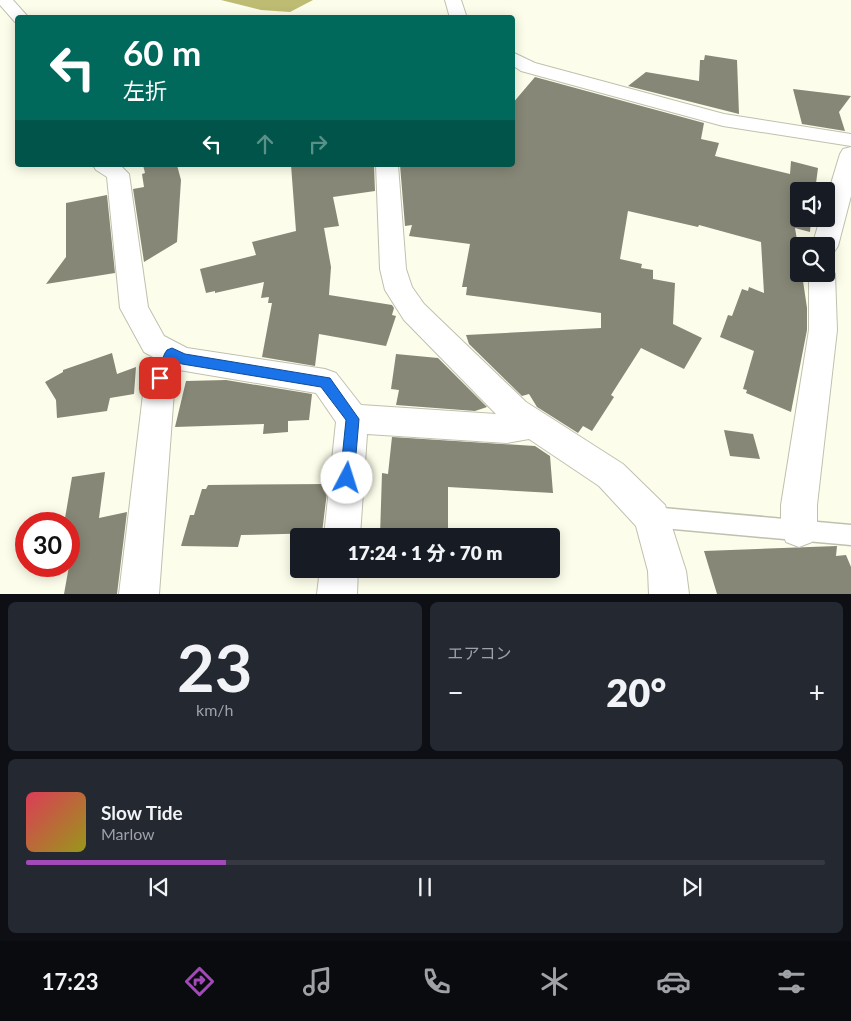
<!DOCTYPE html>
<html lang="ja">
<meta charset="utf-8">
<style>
body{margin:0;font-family:Lato,"Noto Sans JP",sans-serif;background:#242831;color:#f1f3f6;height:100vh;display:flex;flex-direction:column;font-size:19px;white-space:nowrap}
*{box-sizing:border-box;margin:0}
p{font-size:16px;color:#9ea1a6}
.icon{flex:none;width:28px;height:28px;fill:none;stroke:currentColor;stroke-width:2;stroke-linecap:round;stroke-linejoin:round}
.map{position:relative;height:594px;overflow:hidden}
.sheet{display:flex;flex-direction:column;gap:8px;padding:8px;background:#0d0f14;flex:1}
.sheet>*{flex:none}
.banner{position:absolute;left:15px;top:15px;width:500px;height:152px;border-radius:5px;box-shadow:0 2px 12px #0003;background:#00695c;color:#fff;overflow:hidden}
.fabs{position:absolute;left:790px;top:182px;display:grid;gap:10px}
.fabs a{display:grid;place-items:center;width:45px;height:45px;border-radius:5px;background:#171b24;box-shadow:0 2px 12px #0003;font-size:25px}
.speed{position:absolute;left:15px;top:512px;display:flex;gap:10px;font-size:25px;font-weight:700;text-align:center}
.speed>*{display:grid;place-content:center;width:65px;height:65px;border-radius:50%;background:#171b24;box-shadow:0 2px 12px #0003;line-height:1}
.speed .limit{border:8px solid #d22;background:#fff;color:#111}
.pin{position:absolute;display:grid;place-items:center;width:42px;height:42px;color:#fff;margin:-21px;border-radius:10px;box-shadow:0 2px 8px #0006}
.me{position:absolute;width:55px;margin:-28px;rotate:5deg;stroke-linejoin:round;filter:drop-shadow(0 0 4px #0008)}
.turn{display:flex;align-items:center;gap:18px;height:105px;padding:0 25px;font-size:22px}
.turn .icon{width:65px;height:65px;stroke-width:2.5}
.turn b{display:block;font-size:35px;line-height:42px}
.lanes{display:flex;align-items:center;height:48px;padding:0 25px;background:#0003;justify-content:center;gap:25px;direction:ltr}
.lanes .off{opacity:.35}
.big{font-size:38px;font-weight:800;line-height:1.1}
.sheet .tile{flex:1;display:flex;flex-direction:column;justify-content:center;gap:8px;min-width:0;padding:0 18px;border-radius:8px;background:#242831}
.sheet .dial{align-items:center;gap:0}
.dial b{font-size:65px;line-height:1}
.song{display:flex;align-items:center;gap:15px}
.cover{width:60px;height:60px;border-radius:8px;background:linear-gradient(135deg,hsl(350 70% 55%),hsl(60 70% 35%))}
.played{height:5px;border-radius:2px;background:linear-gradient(90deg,#a14ab7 25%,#363941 25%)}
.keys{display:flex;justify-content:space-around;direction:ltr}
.heat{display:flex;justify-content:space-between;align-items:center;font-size:28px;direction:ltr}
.sheet .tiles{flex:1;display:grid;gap:8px;grid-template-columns:1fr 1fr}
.tile:last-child{grid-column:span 2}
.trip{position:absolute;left:290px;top:528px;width:270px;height:50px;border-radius:5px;background:#171b24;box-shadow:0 2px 12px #0003;font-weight:800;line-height:50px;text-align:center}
.tab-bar{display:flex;height:80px;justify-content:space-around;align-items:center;background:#090b0e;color:#9ea1a6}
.tab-bar .icon{width:35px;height:35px}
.tab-bar .current{color:#a14ab7}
.tab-bar b{font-size:22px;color:#f1f3f6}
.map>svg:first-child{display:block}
.forest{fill:#bebc72}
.building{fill:#878777}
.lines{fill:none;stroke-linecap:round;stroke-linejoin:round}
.lane-casing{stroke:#c0c0af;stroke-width:3}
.street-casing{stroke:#c0c0af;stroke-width:2}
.lane{fill:#fff;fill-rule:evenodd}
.street{fill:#fff;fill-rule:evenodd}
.route{fill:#1a73e8;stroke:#114b97}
</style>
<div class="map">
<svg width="851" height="594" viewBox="0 0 851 594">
<rect width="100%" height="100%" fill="#fdfdeb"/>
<path class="forest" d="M221 0H313L290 12 261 10Z"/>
<g class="building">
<path d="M705 55 737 60 739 114 628 86 646 72 699 81 700 60H704Z"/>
<path d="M535 77 704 123 701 139 719 143 715 156 790 174 791 161 818 168 815 191H799V219H811L810 232 795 228 799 252V274H802L807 308V330L791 412 746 393 747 390 743 389 754 351 720 337 728 315 732 316 742 289 748 291 749 287 764 293 761 242 699 225 698 227 628 211 620 259 642 264 641 268 653 270V279L675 283 673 324 702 338 684 369 641 348 611 395 614 397 592 431 583 426 578 433 537 407 529 394 522 396 469 344 466 335 601 328V313L466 295 467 287H462L470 244 409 236 412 225 405 226 400 165H512V104Z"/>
<path d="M793 89 851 96 839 112 845 131 802 124Z"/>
<path d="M143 165H177L181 180 177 242 144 262 133 189 144 187 142 174 145 173Z"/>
<path d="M291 165H374L375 191 333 197 339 226 324 228 331 267 329 295 392 305 394 308 392 315 396 316 386 346 319 334 315 366 262 357 272 303H268L269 297 261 298 264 282 215 293V291L206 293 200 269 256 255 252 242 296 231Z"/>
<path d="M107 195 115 273 46 284 66 257V203Z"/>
<path d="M112 353 117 374 136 367 134 394 110 398 107 411 57 418 56 400 45 382 63 372V370Z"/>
<path d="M396 354 438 358 487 407 475 411 396 405 399 390 391 389Z"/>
<path d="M226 380 312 394 309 420 288 421V432L263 434 264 424 175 427 186 381Z"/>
<path d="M724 430 753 434 760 459 730 456Z"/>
<path d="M392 437 535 446 550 456 553 493 448 487V536H380L382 473 388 474Z"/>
<path d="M105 472 99 518 127 512 117 594H64L69 566V524H64L72 477Z"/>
<path d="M328 484 322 533 241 535 238 547 181 546 190 515H194L202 489H206L208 485Z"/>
<path d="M837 546 836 556 846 555 851 567V594H717L704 551Z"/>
</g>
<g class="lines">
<defs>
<path id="lane" d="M652 507 851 525V545L652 527 645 524 642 517 645 510Z"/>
<g id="street">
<path d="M0 0H13L29 18H18V22H15L0 5Z"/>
<path d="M445 0H461L467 18H450Z"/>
<path d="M512 52 535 63 724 114 851 134V146L723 126 521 71 512 65Z"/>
<path d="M851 147V196L838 246 834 252 826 254V246H812L820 219H826V200L840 154 843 149Z"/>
<path d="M93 165H120L129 174 148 307 164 336 187 348 325 369 336 373 361 405 496 414 404 320 385 290 380 269 376 165H398L406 269 412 287 424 304 526 402 623 464 665 505 686 571 689 594H649L648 571 636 526 599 486 529 439 507 443 367 434 360 536H324L336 422 316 393 179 370 175 378 159 594H119L145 378 155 358 144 352 120 308 107 177 96 170Z"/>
<path d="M826 266 831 267 835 274 837 330 817 505V529L812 542 799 547 786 542 781 529V505L809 330V274H826Z"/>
<path d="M320 569H358L357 594H317Z"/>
</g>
</defs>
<use href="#lane" class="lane-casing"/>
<use href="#street" class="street-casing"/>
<use href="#lane" class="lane"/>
<use href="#street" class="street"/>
</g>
<path class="route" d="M172 348 185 354 330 378 359 419 354 478 352 482 347 484 342 482 340 478 346 420 321 387 182 364 174 360 165 382 160 384 156 382 154 378 165 353 167 350Z"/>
</svg>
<div class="fabs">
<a><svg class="icon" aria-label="sound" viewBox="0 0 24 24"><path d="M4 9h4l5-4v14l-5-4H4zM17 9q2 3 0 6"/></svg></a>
<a><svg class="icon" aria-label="search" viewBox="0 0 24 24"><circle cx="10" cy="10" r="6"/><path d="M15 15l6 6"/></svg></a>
</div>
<div class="speed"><div class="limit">30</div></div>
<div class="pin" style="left:160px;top:378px;background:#d93025"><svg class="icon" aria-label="arrive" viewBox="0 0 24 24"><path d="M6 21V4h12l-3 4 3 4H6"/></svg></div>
<svg class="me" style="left:347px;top:478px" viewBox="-20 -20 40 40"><circle r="19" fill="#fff"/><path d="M0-13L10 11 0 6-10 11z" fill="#1a73e8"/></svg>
<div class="trip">17:24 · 1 分 · 70 m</div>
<div class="banner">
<div class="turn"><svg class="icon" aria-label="left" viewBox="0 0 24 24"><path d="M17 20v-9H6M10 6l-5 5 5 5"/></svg><div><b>60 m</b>左折</div></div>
<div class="lanes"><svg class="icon" aria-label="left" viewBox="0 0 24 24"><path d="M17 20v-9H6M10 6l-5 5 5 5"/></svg><svg class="icon off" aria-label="ahead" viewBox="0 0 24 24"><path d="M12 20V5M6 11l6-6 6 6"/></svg><svg class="icon off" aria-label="right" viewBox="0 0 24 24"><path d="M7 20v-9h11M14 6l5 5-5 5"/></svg></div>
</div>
</div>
<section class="sheet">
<div class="tiles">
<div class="tile dial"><b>23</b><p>km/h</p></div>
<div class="tile"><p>エアコン</p>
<div class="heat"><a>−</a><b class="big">20°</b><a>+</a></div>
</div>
<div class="tile">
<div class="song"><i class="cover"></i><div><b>Slow Tide</b><p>Marlow</p></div></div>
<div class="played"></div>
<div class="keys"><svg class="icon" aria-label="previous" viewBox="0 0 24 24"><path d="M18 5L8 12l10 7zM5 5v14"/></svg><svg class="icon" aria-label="pause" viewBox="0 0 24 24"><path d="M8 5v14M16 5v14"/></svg><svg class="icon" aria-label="next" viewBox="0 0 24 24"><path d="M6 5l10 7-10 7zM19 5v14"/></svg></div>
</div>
</div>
</section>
<nav class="tab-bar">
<b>17:23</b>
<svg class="icon current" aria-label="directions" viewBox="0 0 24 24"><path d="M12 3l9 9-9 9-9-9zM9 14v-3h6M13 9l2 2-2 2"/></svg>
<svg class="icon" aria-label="music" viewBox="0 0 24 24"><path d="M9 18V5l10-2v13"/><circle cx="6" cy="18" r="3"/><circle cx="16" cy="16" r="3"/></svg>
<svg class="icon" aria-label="phone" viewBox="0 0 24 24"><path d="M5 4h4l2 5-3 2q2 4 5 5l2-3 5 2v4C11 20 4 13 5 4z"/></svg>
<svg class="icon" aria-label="climate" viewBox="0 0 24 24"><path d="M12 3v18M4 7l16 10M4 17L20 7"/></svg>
<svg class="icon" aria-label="car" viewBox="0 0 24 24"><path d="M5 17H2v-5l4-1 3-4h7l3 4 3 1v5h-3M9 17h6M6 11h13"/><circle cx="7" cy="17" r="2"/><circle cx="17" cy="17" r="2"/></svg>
<svg class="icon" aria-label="filters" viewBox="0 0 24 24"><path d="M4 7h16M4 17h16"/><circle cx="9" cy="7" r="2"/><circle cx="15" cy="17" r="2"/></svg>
</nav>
